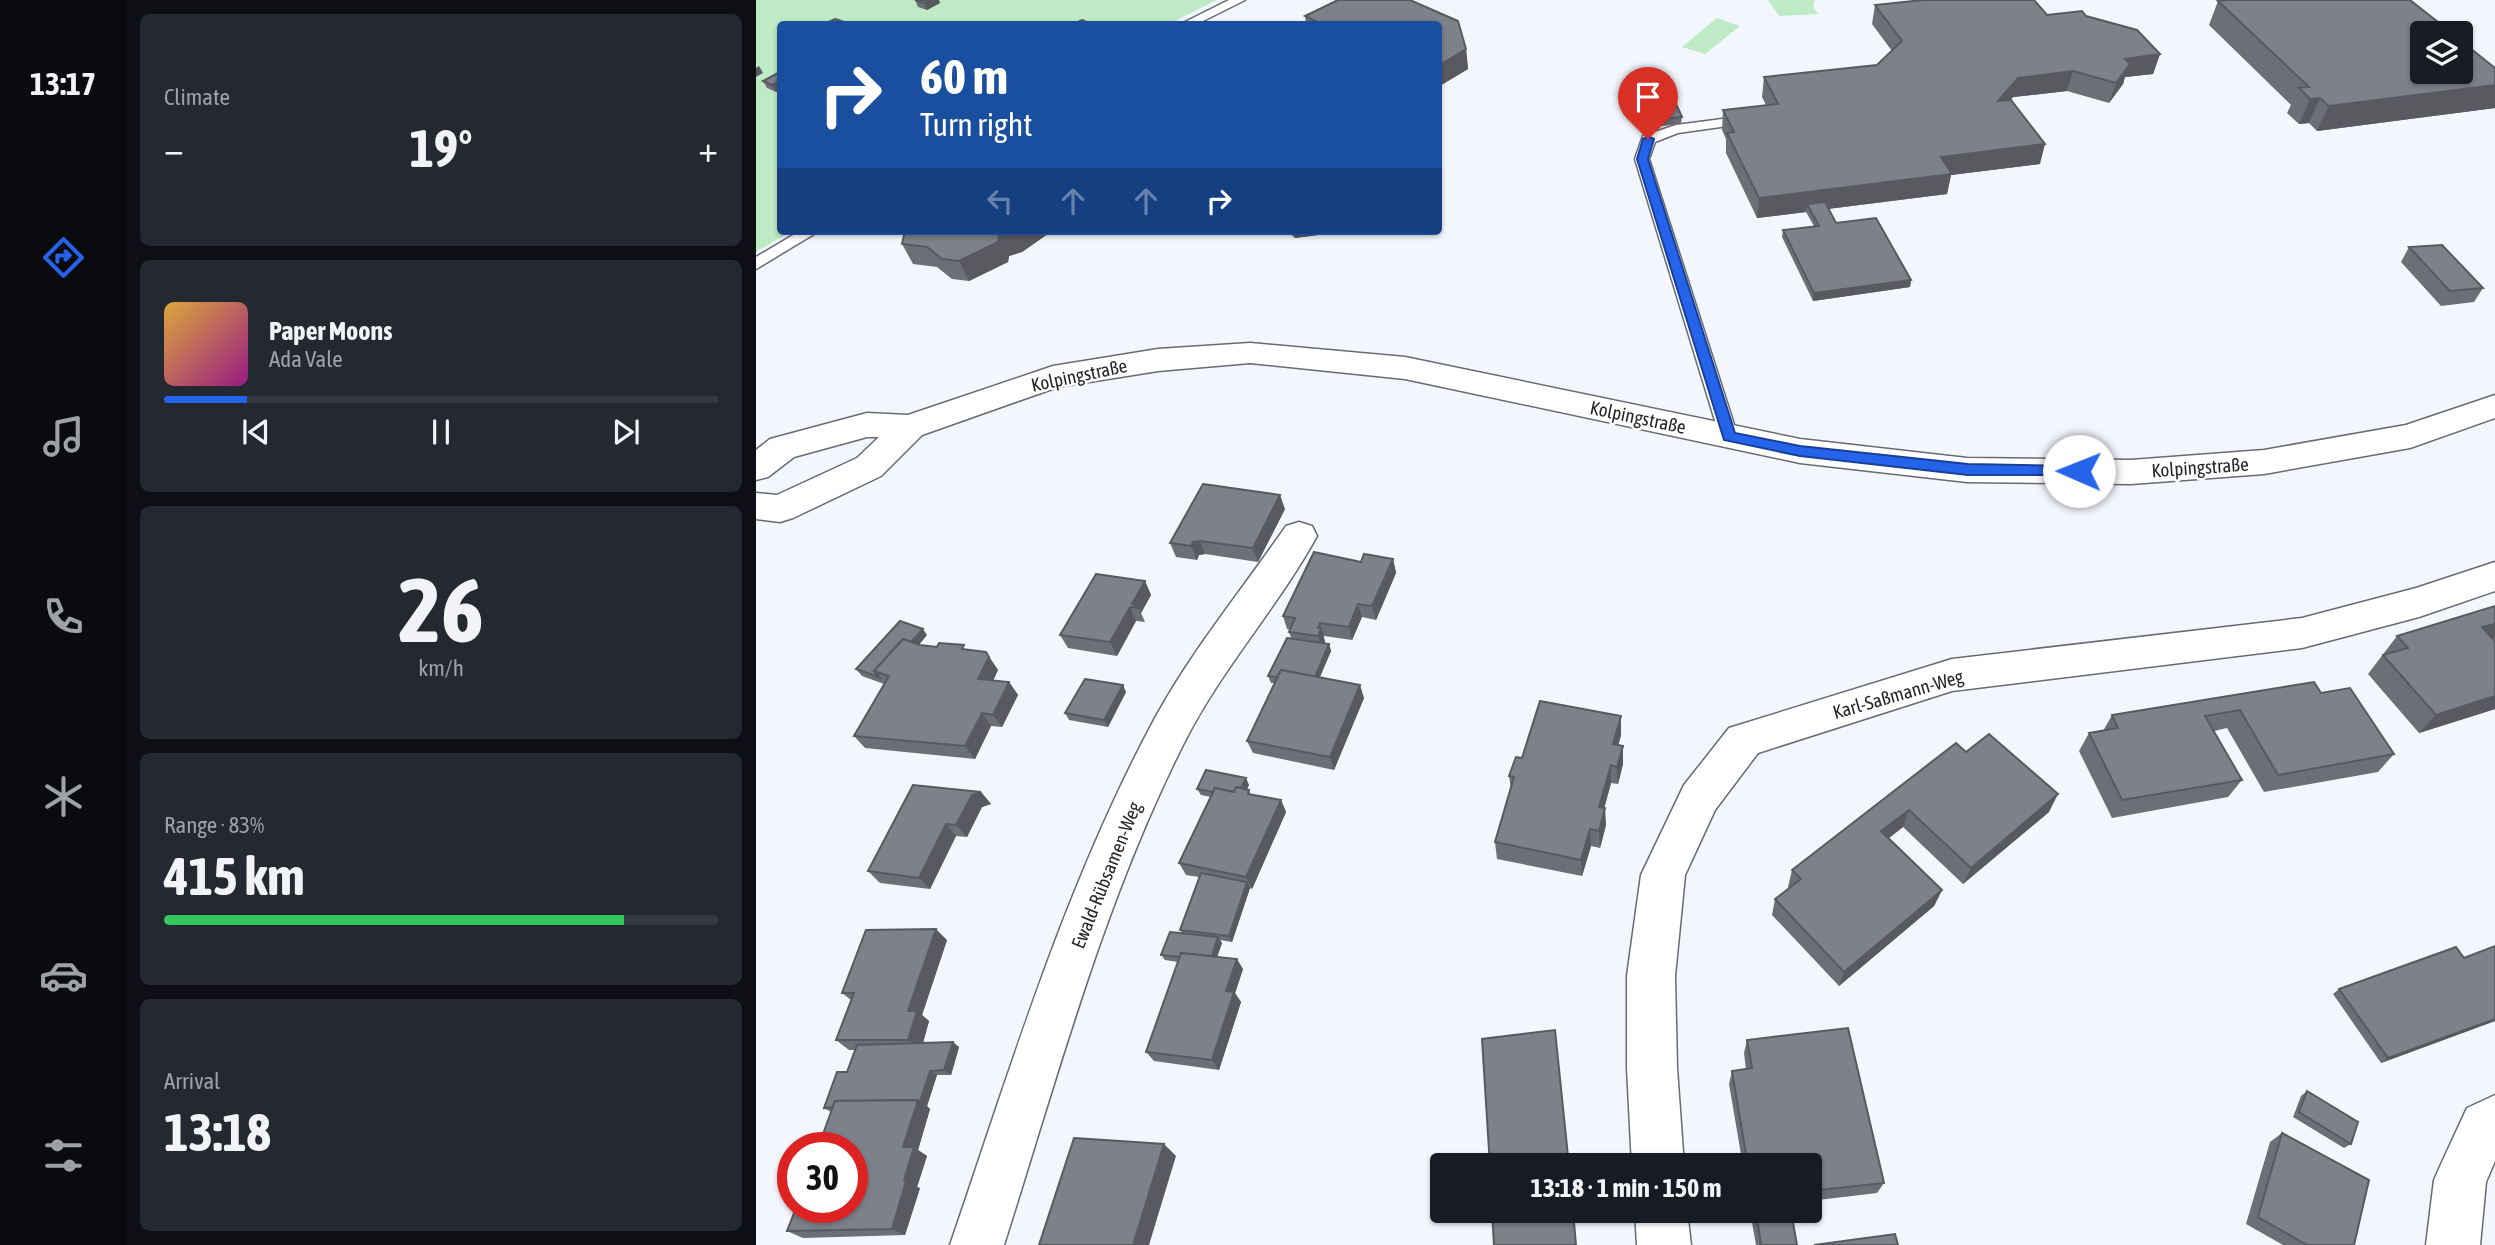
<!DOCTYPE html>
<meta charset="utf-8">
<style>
body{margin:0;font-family:"Asap Condensed",sans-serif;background:#242831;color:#f1f3f6;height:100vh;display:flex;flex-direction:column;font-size:26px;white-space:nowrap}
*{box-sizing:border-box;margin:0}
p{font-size:23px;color:#9ea1a6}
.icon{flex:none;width:38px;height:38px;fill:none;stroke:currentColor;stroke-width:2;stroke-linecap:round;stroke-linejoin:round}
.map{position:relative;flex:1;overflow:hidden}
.sheet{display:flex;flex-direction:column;gap:14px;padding:14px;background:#0d0f14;width:630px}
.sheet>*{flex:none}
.banner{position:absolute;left:21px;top:21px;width:665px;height:214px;border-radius:7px;box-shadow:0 2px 5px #0004;background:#1a4fa0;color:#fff;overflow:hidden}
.tools{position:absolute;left:1654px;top:21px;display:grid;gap:14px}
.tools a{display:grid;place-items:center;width:63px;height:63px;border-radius:7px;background:#171b24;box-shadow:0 2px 5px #0004;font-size:35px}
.speed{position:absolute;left:21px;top:1132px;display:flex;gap:14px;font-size:35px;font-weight:700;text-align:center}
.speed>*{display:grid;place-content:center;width:91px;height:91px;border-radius:50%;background:#171b24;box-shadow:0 2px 5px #0004;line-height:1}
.speed .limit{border:10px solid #d22;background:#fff;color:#111}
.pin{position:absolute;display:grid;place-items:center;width:60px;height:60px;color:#fff;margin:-72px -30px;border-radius:50% 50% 50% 0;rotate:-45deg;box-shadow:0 0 7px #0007}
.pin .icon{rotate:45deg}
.me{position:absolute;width:77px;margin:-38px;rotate:271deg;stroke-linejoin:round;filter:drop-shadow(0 0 5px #0008)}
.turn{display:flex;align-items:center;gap:24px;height:147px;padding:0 28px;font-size:32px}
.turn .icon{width:91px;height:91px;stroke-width:2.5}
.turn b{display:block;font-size:49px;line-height:60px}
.lanes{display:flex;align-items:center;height:66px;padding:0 28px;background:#0003;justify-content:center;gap:35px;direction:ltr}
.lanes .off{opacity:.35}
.big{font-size:52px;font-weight:700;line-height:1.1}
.sheet .card{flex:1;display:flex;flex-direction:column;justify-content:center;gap:10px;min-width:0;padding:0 24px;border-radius:10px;background:#242831}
.sheet .dial{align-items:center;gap:0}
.dial b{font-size:91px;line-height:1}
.song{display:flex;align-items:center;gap:21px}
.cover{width:84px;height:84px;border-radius:10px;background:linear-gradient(135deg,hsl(40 70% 55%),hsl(310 70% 35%))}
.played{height:7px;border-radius:4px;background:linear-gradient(90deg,#2563eb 15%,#363941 15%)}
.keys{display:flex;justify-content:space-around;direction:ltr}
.heat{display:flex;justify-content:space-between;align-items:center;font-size:38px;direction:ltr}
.charge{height:10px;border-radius:5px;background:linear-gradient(90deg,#34c759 83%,#363941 0)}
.trip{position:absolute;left:674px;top:1153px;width:392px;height:70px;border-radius:7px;background:#171b24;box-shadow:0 2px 5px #0004;font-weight:700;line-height:70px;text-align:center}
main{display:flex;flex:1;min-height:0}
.dock{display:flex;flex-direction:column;width:126px;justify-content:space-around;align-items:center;background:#090b0e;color:#9ea1a6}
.dock .icon{width:49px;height:49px}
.dock .selected{color:#2563eb}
.dock b{font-size:32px;color:#f1f3f6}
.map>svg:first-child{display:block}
.green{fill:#bfeac6}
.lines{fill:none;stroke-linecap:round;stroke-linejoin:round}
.lane-casing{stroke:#686b73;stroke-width:3}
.street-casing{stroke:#686b73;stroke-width:3}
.lane{fill:#fff;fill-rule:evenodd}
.street{fill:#fff;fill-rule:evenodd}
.wall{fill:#6c6f76}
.shaded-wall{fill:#585a60}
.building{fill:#7d8189;stroke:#585a60;stroke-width:2}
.route{fill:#2563eb;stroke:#184099;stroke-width:2}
.labels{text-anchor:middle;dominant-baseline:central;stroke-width:5;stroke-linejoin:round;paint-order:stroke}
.street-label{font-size:19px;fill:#252629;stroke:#fff}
</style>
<main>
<nav class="dock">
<b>13:17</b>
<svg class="icon selected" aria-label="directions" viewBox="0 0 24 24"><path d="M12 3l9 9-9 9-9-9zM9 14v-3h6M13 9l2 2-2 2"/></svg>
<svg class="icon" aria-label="music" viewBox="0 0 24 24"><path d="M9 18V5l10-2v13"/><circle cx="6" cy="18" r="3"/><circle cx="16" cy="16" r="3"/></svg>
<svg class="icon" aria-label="phone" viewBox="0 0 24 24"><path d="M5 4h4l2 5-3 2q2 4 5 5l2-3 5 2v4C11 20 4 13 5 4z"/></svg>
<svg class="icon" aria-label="climate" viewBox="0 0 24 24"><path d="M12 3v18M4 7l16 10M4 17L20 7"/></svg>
<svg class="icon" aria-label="car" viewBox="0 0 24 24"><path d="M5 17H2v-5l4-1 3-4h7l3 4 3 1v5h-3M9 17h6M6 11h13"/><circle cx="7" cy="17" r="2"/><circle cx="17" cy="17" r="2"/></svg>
<svg class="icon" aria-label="filters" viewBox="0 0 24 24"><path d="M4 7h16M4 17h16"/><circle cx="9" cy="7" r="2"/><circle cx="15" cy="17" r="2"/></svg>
</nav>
<section class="sheet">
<div class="card"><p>Climate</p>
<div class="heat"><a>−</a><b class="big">19°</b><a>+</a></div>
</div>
<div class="card">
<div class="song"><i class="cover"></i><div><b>Paper Moons</b><p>Ada Vale</p></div></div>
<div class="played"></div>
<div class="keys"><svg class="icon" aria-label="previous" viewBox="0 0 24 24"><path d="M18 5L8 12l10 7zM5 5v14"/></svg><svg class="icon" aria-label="pause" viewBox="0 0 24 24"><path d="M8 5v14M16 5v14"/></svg><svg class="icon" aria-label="next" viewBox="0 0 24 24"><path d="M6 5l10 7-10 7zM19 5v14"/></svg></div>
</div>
<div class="card dial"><b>26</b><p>km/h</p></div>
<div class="card"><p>Range · 83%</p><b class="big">415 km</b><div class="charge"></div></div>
<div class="card"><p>Arrival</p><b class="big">13:18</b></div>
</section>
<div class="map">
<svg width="1739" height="1245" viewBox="0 0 1739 1245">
<rect width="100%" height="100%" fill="#f3f6fd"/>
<g class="green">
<path d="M0 0H461L413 24H24V231H36L0 252Z"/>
<path d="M1012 0H1059L1057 6 1062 14 1023 16Z"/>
<path d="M961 18 984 26 949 54 926 47Z"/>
</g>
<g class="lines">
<defs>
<g id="lane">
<path d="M473 0H489L441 24H425Z"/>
<path d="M974 118 981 122 979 125 922 133 899 142 893 159 982 437 980 442H966L964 437 879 159 887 136 920 125Z"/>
<path d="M44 231H63L0 269V257Z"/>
</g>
<g id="street">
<path d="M494 343 649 357 1044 439 1211 458 1375 460 1508 450 1650 425 1739 395V418L1654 448 1508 474 1375 484 1211 482 1044 463 649 379 494 363 402 371 302 387 166 435 125 476 37 518 24 522 0 519V493L21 495 101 458 123 437H111L38 457 12 477 0 480V450L14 439 111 413 152 415 297 366 402 349Z"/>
<path d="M543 522 556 526 561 536C522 607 466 668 429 741 348 901 302 1075 248 1245H194C255 1067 309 885 399 718 436 650 486 590 530 526Z"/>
<path d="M1739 562V591L1663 617 1546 648 1196 691 1002 753 959 810 929 875 919 976 921 1068 928 1166H876L871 1068V976L885 875 928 785 973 728 1196 659 1546 618 1660 588Z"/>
<path d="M1739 1095V1161L1730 1182 1724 1245H1670L1678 1180 1686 1162 1711 1108Z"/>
<path d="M879 1211H931L935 1245H881Z"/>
</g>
</defs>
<use href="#lane" class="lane-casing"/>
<use href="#street" class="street-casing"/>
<use href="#lane" class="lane"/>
<use href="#street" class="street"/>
</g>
<g class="wall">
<path d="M159 0 184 3 171 10 162 7Z"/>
<path d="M582 0H654L702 21 710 49 712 69 682 87V24H550L549 16Z"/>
<path d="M1462 1 1739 68V108L1561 131 1553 123 1543 124 1531 113 1535 105 1453 25Z"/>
<path d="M1119 5 1291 15 1330 16 1404 54 1397 74 1369 77 1367 84 1353 103 1311 91 1257 97 1255 100 1284 164 1195 175 1191 194 1072 209 1080 223 1155 280 1154 287 1057 301 1026 237 1027 230 1058 226 1050 212 1001 218 970 153V139L966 130 967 110 1010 105 1006 97 1008 77 1121 65 1136 51 1116 24Z"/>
<path d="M24 74V89L20 92 11 88 7 81Z"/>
<path d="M892 108 926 117 925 124 897 127 892 115Z"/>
<path d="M149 231H296L266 252 253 256 252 262 213 281 196 279 181 267 157 264 146 244Z"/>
<path d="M531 231H581L577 233 539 238Z"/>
<path d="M1653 247 1727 288 1718 302 1685 306 1645 262Z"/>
<path d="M529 509 502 562 449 554 443 555 441 560 420 557 414 543Z"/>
<path d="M637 559 640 573 620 620 606 617 596 640 568 636V637L569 642V643L573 644 575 651 563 678 608 698 578 770 497 753 491 741 518 683H515L512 676 535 638 533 632 534 630 531 629 527 616 605 562Z"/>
<path d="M389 581 395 595 385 613 389 622 380 621 361 656 312 648 304 635Z"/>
<path d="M1739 606V639L1737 638 1739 709 1663 733 1612 674 1641 636Z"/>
<path d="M171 635 163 645 230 652 242 670 237 681 253 682 262 695 246 727 235 726 219 759 109 748 98 736 128 684 106 676 100 669Z"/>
<path d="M370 692 352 727 313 720 309 713Z"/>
<path d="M1565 693 1638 754 1622 772 1508 792 1471 728 1458 731 1486 780 1472 797 1356 818 1323 751 1333 733 1347 731 1356 715Z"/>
<path d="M865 735 862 745 867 746V764L862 784 855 783 848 808 850 825 844 848 835 846 826 876 741 859 739 842 755 789 753 776 766 758Z"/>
<path d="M1210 752 1293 812 1207 884 1147 827 1133 838 1186 890 1178 906 1083 986 1016 915 1019 899 1033 888 1032 887 1036 870Z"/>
<path d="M493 785 491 789 495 794 525 800 530 812 496 889 494 888 476 942 464 940 466 943 461 957 487 969 479 993 485 1002 463 1070 398 1061 390 1052 422 962 409 960 405 955 426 933 424 930 443 877 430 875 423 863 455 797 445 795 441 789Z"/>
<path d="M225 792 235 804 226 807 211 837 200 836 174 889 124 883 112 871Z"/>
<path d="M191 940 166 1015 173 1021 167 1043 203 1047 195 1075H181L171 1106 174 1109 162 1150 171 1156 161 1187 164 1188 149 1235 47 1238 31 1231 75 1112 68 1108 91 1072 99 1050H93L80 1040 95 1000 86 993Z"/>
<path d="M1708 958 1739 1021 1625 1063 1577 994 1583 989Z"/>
<path d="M991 1040 1128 1183 1121 1193 1054 1201V1166H987L973 1084 976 1071 990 1069 988 1053Z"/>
<path d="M1551 1091 1595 1144 1588 1148 1537 1117 1545 1096Z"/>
<path d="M1526 1133 1598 1245H1527L1490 1224 1514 1142Z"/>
<path d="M994 1211H1035L1041 1245H1000Z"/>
</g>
<g class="shaded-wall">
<path d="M174 0H183L184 3 171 10 168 3Z"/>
<path d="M710 49 712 69 682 87V66Z"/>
<path d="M1404 54 1397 74 1369 77 1367 84 1353 103 1369 59Z"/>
<path d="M3 66 7 73 0 77V68Z"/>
<path d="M1317 71 1311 91 1257 97 1237 121 1242 101 1262 78Z"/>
<path d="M24 80V89L20 92 16 85Z"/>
<path d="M1739 85V108L1561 131 1573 106Z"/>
<path d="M1564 98 1553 123 1543 124 1554 99Z"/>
<path d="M1289 144 1284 164 1195 175 1191 194 1055 211 1051 204 1050 212 1001 218 1003 198 1185 157Z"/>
<path d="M258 231H296L266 252 253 256 252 262 213 281 203 261 243 235Z"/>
<path d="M537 231H581L577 233 539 238Z"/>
<path d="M1155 280 1154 287 1057 301 1058 293Z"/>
<path d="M524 495 529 509 502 562 497 548Z"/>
<path d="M444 541 449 554 443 555 441 560 435 546 437 542Z"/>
<path d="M637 559 640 573 620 620 616 606Z"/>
<path d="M389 581 395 595 385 613 383 608 376 604Z"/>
<path d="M602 604 606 617 596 640 593 627Z"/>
<path d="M374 607 380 621 361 656 354 642Z"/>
<path d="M564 623 569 642 566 650 562 636V628Z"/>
<path d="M1739 624V636L1738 638 1709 647 1726 627Z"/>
<path d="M167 629 171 635 134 677 126 674Z"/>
<path d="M573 644 575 651 559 689 556 682Z"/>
<path d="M233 657 242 670 231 692 222 679Z"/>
<path d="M253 682 262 695 246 727 237 715Z"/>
<path d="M367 685 370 692 352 727 348 720Z"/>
<path d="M604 685 608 698 578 770 574 757Z"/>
<path d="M1739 696V709L1663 733 1680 715Z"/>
<path d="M226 713 235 726 219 759 209 746Z"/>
<path d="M865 716V735L858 762 857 744Z"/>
<path d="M867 746V764L862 784 861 767Z"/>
<path d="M855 765V783L844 824 843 807Z"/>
<path d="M490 778 493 785 484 804 481 797Z"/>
<path d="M225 792 235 804 226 807 211 837 200 825 216 795Z"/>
<path d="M1302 794 1293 812 1207 884 1215 868Z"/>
<path d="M525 800 530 812 496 889 490 877Z"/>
<path d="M849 808 850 825 844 848 843 831Z"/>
<path d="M1153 810 1147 827 1120 848 1125 831Z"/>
<path d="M190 824 200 836 174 889 163 878Z"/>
<path d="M834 829 835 846 826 876 825 860Z"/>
<path d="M491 882 494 888 476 942 473 936Z"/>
<path d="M1186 890 1178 906 1083 986 1088 972Z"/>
<path d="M180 929 191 940 166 1015 173 1021 165 1050 152 1040V1011Z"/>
<path d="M462 937 466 943 458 966 455 961Z"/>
<path d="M481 959 487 969 479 993 485 1002 463 1070 456 1060 470 991Z"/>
<path d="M1739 1019V1021L1625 1063 1632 1058Z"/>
<path d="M197 1042 203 1047 195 1075 188 1070Z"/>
<path d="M174 1071 181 1075 171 1106 174 1109 162 1150 171 1156 161 1187 164 1188 149 1235 136 1229 148 1180 147 1147 162 1100Z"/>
<path d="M408 1144 420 1156 393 1245H377Z"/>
</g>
<g class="building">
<path d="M159 0H174L168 3Z"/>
<path d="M582 0H654L702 21 710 49 682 66V24H566L549 16Z"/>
<path d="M1167 0H1278L1291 15 1326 11 1330 16 1381 30 1404 54 1369 59 1374 64 1360 83 1317 71 1262 78 1242 101 1255 100 1289 144 1185 157 1196 174 1003 198 971 133 978 132 967 110 1022 104 1008 77 1121 65 1146 41 1119 5Z"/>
<path d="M1473 0H1654L1696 33H1666V72H1704V40L1739 68V85L1573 106 1564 98 1554 99 1543 88 1553 87 1462 1Z"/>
<path d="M79 19 88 22 83 24H68Z"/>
<path d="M326 20 335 24H318Z"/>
<path d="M22 73 24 74V80L16 85 7 81Z"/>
<path d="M920 104 926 117 897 120 892 108Z"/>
<path d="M1069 202 1080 223 1120 218 1155 280 1058 293 1027 230 1063 226 1051 204Z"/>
<path d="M149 231H258L243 235 242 242 203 261 186 259 171 247 146 244Z"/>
<path d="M1686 245 1727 288 1694 291 1653 247Z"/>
<path d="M447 484 524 495 497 548 444 541 437 542 435 546 414 543Z"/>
<path d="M558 552 605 562 608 554 637 559 616 606 602 604 593 627 564 623 562 628 565 629 562 636 533 632 539 618 527 616Z"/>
<path d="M340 574 389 581 376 604 383 608 374 607 354 642 304 635Z"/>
<path d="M1739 606V624L1726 627 1739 641V696L1680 715 1627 655 1652 648 1641 636Z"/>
<path d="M144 621 167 629 155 642 147 639 118 671 123 677 100 669Z"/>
<path d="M531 638 573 644 559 677 525 670 521 677 512 676Z"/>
<path d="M147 639 164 645 181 647 183 643 208 645 206 649 230 652 233 657 222 679 253 682 237 715 226 713 209 746 98 736 133 676 118 671Z"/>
<path d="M525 670 604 685 574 757 491 741Z"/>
<path d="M329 679 367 685 348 720 309 713Z"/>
<path d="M1558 682 1565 693 1594 688 1638 754 1522 775 1484 710 1449 716 1486 780 1366 800 1333 733 1362 728 1356 715Z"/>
<path d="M784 701 865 716 857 744 867 746 861 767 855 765 843 807 849 808 843 831 834 829 825 860 739 842 758 777 753 776 760 757 766 758Z"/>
<path d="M1233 734 1302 794 1215 868 1153 810 1125 831 1186 890 1088 972 1019 899 1045 879 1036 870 1200 743 1210 752Z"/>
<path d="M450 770 490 778 485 788 480 787 478 792 459 788 457 792 441 789Z"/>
<path d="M157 785 225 792 216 795 200 825 190 824 163 878 112 871Z"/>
<path d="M480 787 493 790 492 794 525 800 490 877 423 863 459 788 478 792Z"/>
<path d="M445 873 491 882 473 936 424 930Z"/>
<path d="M180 929 152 1011H161L152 1040H80L98 993H86L110 930Z"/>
<path d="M414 932 462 937 456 956 425 953 424 957 405 955Z"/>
<path d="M1739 946V1019L1632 1058 1583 989 1700 947 1708 958Z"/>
<path d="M425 953 481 959 470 991 478 992 456 1060 390 1052Z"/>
<path d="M1092 1028 1128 1183 1054 1191V1166H992L976 1071 996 1068 991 1040Z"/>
<path d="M799 1030 813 1166H734L726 1039Z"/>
<path d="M197 1042 188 1070 174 1071 164 1102 162 1100 79 1101 77 1107 68 1108 81 1072H91L101 1045Z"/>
<path d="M1551 1091 1602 1122 1595 1144 1543 1112Z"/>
<path d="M162 1100 147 1147H158L148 1180 150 1181 136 1229 31 1231 40 1208H96V1148H62L79 1101Z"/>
<path d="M1526 1133 1613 1180 1598 1245H1551L1502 1217Z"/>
<path d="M318 1138 408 1144 377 1245H283Z"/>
<path d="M736 1211H817L820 1245H738Z"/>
<path d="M1000 1211H1035L1041 1245H1005Z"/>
<path d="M1139 1234 1142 1245H1058Z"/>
</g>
<path class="route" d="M892 136 898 139 892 159 979 433 1044 446 1212 464 1323 466 1328 467 1330 471 1328 475H1212L1044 456 968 440 881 159 887 139Z"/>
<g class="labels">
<g class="street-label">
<text transform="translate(323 375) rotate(-12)">Kolpingstraße</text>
<text transform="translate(882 417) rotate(12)">Kolpingstraße</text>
<text transform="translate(1444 467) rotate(-4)">Kolpingstraße</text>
<text transform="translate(1142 694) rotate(-16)">Karl-Saßmann-Weg</text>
<text transform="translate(350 875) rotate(-68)">Ewald-Rübsamen-Weg</text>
</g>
</g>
</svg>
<div class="tools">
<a><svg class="icon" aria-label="layers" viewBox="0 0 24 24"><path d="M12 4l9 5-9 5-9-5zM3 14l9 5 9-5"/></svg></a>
</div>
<div class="speed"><div class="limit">30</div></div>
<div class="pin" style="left:892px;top:139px;background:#d93025"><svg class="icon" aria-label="arrive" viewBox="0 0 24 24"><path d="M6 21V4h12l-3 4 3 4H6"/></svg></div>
<svg class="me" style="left:1323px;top:471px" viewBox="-20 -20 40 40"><circle r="19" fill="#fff"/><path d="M0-13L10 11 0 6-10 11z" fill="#2563eb"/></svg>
<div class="trip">13:18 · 1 min · 150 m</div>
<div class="banner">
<div class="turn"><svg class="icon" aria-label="right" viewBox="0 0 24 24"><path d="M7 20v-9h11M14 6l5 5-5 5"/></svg><div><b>60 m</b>Turn right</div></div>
<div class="lanes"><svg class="icon off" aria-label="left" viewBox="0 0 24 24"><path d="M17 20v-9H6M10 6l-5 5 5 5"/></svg><svg class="icon off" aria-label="ahead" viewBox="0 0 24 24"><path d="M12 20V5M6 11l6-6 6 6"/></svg><svg class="icon off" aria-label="ahead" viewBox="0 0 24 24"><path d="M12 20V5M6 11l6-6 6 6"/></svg><svg class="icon" aria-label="right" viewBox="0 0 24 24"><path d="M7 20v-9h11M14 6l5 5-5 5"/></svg></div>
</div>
</div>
</main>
